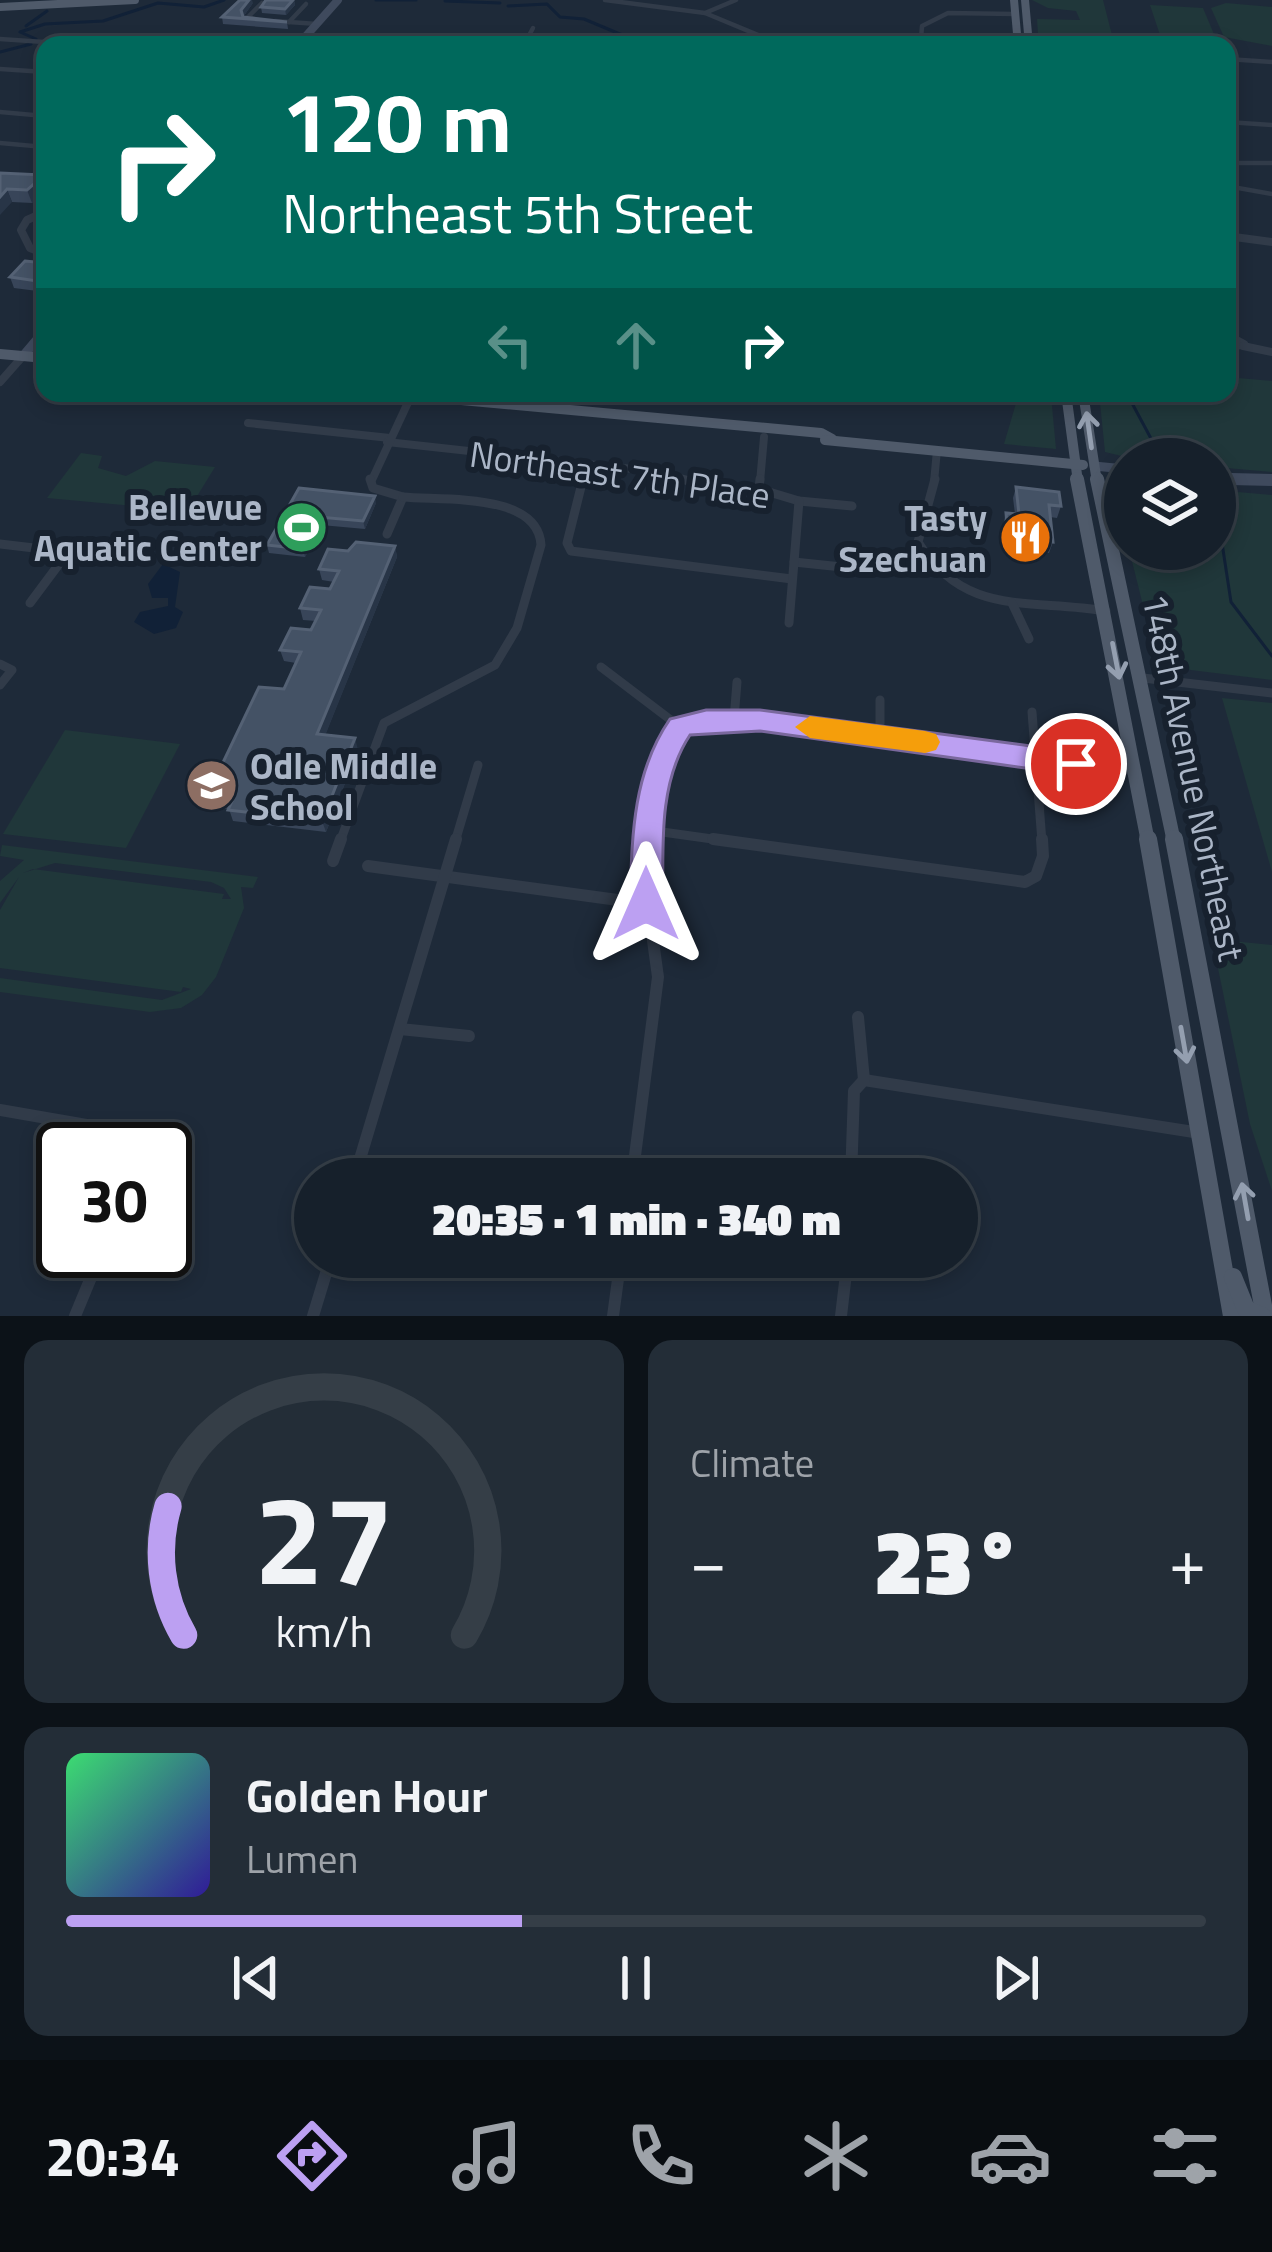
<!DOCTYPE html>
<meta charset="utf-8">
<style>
body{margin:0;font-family:"Titillium Web",sans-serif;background:#232d37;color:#f1f3f6;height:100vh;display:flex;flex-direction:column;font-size:45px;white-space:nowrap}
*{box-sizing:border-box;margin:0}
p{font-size:39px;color:#9ea3a9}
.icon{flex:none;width:66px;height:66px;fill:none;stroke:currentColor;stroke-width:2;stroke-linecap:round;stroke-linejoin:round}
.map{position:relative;height:1316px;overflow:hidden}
.details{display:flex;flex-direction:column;gap:24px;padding:24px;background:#0c1218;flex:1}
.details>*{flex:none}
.banner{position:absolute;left:36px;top:36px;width:1200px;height:366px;border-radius:24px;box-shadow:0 6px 18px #0003,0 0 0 3px #353e47;background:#00695c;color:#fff;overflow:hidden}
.fabs{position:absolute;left:1104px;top:438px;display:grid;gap:24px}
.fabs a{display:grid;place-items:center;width:132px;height:132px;border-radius:50%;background:#16202b;box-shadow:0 6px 18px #0003,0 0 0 3px #353e47;font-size:60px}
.speed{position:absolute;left:36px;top:1122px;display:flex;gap:24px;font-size:60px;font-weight:700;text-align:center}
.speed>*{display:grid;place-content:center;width:156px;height:156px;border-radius:50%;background:#16202b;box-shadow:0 6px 18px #0003,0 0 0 3px #353e47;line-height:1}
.speed .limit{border:6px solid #111;border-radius:18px;background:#fff;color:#111}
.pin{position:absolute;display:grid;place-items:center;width:102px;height:102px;color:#fff;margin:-51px;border:6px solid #fff;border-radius:50%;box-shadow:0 3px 12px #0007}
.me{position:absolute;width:132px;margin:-66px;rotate:0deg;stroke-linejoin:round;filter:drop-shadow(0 0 9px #0008)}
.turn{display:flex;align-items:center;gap:42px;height:252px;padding:0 48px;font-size:54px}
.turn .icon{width:156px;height:156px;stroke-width:2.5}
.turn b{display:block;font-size:84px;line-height:102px}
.lanes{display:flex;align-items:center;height:114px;padding:0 48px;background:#0003;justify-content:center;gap:60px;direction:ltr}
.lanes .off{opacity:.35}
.big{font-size:90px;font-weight:800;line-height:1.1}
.details .tile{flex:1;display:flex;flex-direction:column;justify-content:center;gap:18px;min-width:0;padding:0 42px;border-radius:24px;background:#232d37}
.details .dial{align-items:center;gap:0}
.dial svg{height:312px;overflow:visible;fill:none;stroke:#353e47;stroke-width:7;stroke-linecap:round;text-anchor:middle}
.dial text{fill:#f1f3f6;stroke:none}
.song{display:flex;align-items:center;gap:36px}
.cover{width:144px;height:144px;border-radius:18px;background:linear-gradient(135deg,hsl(140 70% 55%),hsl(250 70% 35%))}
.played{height:12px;border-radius:6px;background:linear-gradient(90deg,#bca0f2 40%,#353e47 40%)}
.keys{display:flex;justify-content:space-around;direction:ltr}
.heat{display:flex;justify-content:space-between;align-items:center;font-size:66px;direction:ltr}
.details .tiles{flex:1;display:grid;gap:24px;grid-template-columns:1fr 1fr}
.tile:last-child{grid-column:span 2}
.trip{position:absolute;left:294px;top:1158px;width:684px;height:120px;border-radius:60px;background:#16202b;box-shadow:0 6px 18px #0003,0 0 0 3px #353e47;font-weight:800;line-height:120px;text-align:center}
.tabs{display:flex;height:192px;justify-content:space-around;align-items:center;background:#090d11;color:#9ea3a9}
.tabs .icon{width:84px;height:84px}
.tabs .active{color:#bca0f2}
.tabs b{font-size:54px;color:#f1f3f6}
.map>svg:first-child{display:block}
.green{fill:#20373a;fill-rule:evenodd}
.water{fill:#112137}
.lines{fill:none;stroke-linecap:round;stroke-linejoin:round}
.stream{stroke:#112137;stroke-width:3}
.minor-far3{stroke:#313b49;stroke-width:4.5}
.minor-far2{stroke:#313b49;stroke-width:8}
.minor-far1{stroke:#313b49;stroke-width:9}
.minor{stroke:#313b49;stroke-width:12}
.tertiary{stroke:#313b49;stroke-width:8}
.secondary-far2{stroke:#3f4a5d;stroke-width:8}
.secondary-far1{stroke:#3f4a5d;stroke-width:9}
.secondary{stroke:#3f4a5d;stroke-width:12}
.primary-far3{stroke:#4f5a6a;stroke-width:8}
.primary-far2{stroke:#4f5a6a;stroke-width:10}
.primary-far1{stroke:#4f5a6a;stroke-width:14}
.primary{stroke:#4f5a6a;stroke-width:18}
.wall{fill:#384559}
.shaded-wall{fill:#283547}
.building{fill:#445265;stroke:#546174;stroke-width:3}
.oneway{stroke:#949fb0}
.route{fill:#bca0f2;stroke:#7a689d;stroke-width:3}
.slow{fill:#f59e0b}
.labels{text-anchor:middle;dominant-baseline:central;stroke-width:12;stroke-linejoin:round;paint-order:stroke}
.street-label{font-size:36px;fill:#abb6c7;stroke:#17212e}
.poi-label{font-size:36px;font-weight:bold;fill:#abb6c7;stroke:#17212e;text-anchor:end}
</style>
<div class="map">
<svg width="1272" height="1316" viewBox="0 0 1272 1316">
<rect width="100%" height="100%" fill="#1e2a39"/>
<g class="green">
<path d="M1103 0 1113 39 1038 34 1037 19 1080 20 1076 11 1048 8 1032 0Z"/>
<path d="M1226 3 1272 7V46L1224 37 1211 8Z"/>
<path d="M1150 5 1203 8 1216 39 1160 35Z"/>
<path d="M1227 377 1272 381V472L1215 467V459H1134L1105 452 1099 393H1227Z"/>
<path d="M1019 393 1051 395 1056 449 1004 444Z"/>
<path d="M81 453 102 456 98 468 126 476 155 461 215 467 188 511 47 498Z"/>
<path d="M1215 490 1272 495V680L1158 666 1129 549H1215Z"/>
<path d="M1222 698 1272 703V872Z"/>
<path d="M65 730 180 744 126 848 3 834Z"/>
<path d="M2 845 258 877 253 888 241 887 244 908 216 977 202 995 181 1008 150 1012 0 992V978L162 1000 191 989 183 987 181 992 0 968V910L19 877 0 903V881L24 860 0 856ZM55 863 211 882 224 888 231 899H222L224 894 33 869 23 873Z"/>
<path d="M1212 939 1272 945V1191L1250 1124Z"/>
</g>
<path class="water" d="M163 564 180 572 175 607 183 612 176 628 154 634 134 622 140 612 168 606V598H152L148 584Z"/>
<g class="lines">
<g class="stream">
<path d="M376 0H416"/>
<path d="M445 1 500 3"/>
<path d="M508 6 547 4 560 17 584 19 646 45"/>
<path d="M26 26 47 11"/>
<path d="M36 39 20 32 45 24 103 21 158 3 204 7 224 0"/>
<path d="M663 45H694"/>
<path d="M0 52 31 44"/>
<path d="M1135 393 1133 405 1162 459"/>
<path d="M1215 529 1222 543 1231 602 1272 656"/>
</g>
<g class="minor-far3">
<path d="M605 0 705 13 782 45"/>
<path d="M705 13 736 0"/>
<path d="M258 20 248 17 262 3"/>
<path d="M275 21 317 24"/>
<path d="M289 22 306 4"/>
<path d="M0 39 88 45"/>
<path d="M524 45 533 28"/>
<path d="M927 45 921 39 922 26 948 13 1015 14"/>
<path d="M961 45H972"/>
<path d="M1227 59 1272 62"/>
<path d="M0 69 45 72"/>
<path d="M0 112 45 116"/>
<path d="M1227 122 1272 125"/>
<path d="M0 143 45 147"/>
<path d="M1227 163H1272"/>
<path d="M1227 186 1272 194"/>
</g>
<g class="minor-far2">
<path d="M45 212 27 220 21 230 30 248 45 254"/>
<path d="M1227 236 1272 242"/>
<path d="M1227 335 1244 344 1227 349"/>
<path d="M1243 346 1272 352"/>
<path d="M248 423 390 438"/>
<path d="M387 442 651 471 693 482"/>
<path d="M371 482 411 396"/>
<path d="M582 482 586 464"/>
<path d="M760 482 764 437"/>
<path d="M934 482 937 450"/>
</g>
<g class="minor-far1">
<path d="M370 479 373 488 403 497 387 534"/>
<path d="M583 479 567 543 571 551 792 579"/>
<path d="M681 479 723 489H759L799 501 852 506"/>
<path d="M935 479 918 542C965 618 1029 598 1106 611"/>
<path d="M759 489 760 479"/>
<path d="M0 544 68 552 30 603"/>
<path d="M794 562 861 569"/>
<path d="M1012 603 1029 639"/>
<path d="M789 623 799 501"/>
<path d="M0 664 12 670 0 685"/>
<path d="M601 667 680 727 707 720 760 721 1135 771"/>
<path d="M1143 678 1272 693"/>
<path d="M880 700V736"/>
<path d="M1032 712 1042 842"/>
<path d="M734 719 737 682"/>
<path d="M648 830 734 842"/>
<path d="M340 842 384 723 495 665 517 628 541 545C538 492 443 501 403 497"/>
<path d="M455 842 478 765"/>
<path d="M647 842 661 755 680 727"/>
</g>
<g class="minor">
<path d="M713 839 1025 882 1036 876 1043 856 1042 839"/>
<path d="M333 861 341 839"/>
<path d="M368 866 647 904"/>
<path d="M400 1029 469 1036"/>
<path d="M864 1080 1200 1133"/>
<path d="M0 1110 121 1131 137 1136 136 1149"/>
<path d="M354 1179 456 839"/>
<path d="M632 1179 658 977 644 876 647 839"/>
<path d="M851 1179 854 1091 864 1080 858 1017"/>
<path d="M75 1316 102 1251"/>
<path d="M313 1316 331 1257"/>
<path d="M613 1316 621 1257"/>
<path d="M841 1316 848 1257"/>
</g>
<path class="tertiary" d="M0 382 23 356"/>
<path class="secondary-far2" d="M298 45 338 0"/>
<g class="secondary-far1">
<path d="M23 356 45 330"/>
<path d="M1094 466 1125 469"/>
<path d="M1215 478 1272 480"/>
</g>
<path class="secondary" d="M1231 479 1272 480"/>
<g class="primary-far3">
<path d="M1014 0 1018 45"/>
<path d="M1025 0 1029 45"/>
<path d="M0 7 135 0"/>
</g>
<g class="primary-far2">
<path d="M0 354 45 358"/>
<path d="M385 393 821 433 832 439"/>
<path d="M1066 393 1078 482"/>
<path d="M1083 393 1097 482"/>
<path d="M825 440 1083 465"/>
</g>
<g class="primary-far1">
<path d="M1077 479 1148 842"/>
<path d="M1097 479 1174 842"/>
</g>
<g class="primary">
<path d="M1148 839 1232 1316"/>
<path d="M1174 839 1265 1316"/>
<path d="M1233 1277 1246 1309 1262 1316"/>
</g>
</g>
<g class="wall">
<path d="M294 0 295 5 286 15 262 13 261 7Z"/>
<path d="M253 3 243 17 287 22 288 29 223 24 222 17Z"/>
<path d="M0 173 44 175 45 191 32 203 12 202Z"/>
<path d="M45 263V292L14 288 10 277Z"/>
<path d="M721 393H759L757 404 721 395Z"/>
<path d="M949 393H984L982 402 949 399Z"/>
<path d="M1016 487 1061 506 1057 518 1050 517 1053 542 1049 553 1005 549 1003 525 1006 513 1015 514 1013 498Z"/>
<path d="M299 488 376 503 365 529 321 525 305 557 269 553 267 545Z"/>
<path d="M395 546 397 557 325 735 358 750 326 832 233 821 229 809 212 808 207 796 284 689 296 663 284 661 280 650 311 630 316 621 303 620 300 608 330 589 334 582 322 580 319 569 348 551Z"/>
</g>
<g class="shaded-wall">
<path d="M249 0H252L253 3 243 17 241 10Z"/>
<path d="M294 0 295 5 286 15 285 9Z"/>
<path d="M44 175 45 191 32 203 27 190Z"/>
<path d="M7 189 12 202 0 215V197Z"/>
<path d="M375 496 376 503 365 529 363 521Z"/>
<path d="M319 517 321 525 305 557 303 549Z"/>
<path d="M395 546 397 557 321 746 317 734Z"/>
<path d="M355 738 358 750 326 832 322 821Z"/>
</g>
<g class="building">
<path d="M240 0H249L241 10 243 17 287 22 222 17Z"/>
<path d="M266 0H293L285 9 261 7Z"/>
<path d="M0 173 44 175 27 190 7 189 0 197Z"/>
<path d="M25 261 45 263 44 282 10 277Z"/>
<path d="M1016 487 1059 492 1061 506 1049 505 1053 542 1008 537 1006 513 1019 514Z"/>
<path d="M299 488 375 496 363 521 319 517 303 549 267 545Z"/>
<path d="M356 542 395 546 317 734 355 738 322 821 228 810 233 799 207 796 259 687 284 689 301 652 280 650 291 628 311 630 321 610 300 608 310 587 330 589 339 571 319 569 328 549 348 551Z"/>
</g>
<defs><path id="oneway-shaft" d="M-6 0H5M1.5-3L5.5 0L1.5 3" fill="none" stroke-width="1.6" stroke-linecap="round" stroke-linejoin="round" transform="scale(3)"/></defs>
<g class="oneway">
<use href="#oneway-shaft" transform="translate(1089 430) rotate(-98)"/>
<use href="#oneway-shaft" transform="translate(1116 661) rotate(79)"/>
<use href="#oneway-shaft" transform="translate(1184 1045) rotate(80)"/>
<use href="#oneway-shaft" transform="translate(1245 1201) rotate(-100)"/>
</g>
<path class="route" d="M706 710H760L1076 752 1087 756 1091 764 1087 772 1076 775 760 731 690 735C658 783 663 848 663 904L658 914 646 918 635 914 630 904C632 838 632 774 670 719Z"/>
<path class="slow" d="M810 716 925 731 936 734 940 742 936 750 925 753 810 738 795 727Z"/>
<defs>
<symbol id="stadium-disc" viewBox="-11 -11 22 22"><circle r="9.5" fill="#2e9e5b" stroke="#17212e"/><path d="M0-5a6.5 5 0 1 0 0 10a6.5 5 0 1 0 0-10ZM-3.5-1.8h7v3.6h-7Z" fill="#fff"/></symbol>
<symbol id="restaurant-disc" viewBox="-11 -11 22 22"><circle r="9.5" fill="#e8710a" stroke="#17212e"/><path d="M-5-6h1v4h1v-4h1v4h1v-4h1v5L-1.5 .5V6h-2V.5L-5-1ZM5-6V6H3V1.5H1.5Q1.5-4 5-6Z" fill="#fff"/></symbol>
<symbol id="school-disc" viewBox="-11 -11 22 22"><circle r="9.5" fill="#8d6e63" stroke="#17212e"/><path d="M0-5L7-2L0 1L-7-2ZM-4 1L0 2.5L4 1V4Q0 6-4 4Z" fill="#fff"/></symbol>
</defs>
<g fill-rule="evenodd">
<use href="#stadium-disc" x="272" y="498" width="59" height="59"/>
<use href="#restaurant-disc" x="996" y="508" width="59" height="59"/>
<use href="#school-disc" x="182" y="756" width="59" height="59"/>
</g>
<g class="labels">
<g class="street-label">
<text transform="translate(620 474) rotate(8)">Northeast 7th Place</text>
<text transform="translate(1194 777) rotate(78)">148th Avenue Northeast</text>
</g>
<g class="poi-label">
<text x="262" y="506">Bellevue<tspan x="262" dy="41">Aquatic Center</tspan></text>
<text x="987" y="517">Tasty<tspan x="987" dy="41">Szechuan</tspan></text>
<text x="250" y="765" text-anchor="start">Odle Middle<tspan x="250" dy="41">School</tspan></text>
</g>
</g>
</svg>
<div class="fabs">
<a><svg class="icon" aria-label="layers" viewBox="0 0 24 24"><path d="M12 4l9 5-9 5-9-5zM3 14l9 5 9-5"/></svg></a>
</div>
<div class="speed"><div class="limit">30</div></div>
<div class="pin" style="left:1076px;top:764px;background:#d93025"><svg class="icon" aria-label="arrive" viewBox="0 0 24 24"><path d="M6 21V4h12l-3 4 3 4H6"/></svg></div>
<svg class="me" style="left:646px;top:904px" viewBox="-20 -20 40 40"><path d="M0-17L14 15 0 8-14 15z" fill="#bca0f2" stroke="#fff" stroke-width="4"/></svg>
<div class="trip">20:35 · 1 min · 340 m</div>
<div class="banner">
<div class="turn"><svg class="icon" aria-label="right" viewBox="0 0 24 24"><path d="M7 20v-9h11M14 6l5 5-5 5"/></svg><div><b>120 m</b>Northeast 5th Street</div></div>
<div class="lanes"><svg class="icon off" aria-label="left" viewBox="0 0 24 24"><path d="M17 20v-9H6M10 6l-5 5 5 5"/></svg><svg class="icon off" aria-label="ahead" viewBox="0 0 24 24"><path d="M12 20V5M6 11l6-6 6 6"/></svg><svg class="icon" aria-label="right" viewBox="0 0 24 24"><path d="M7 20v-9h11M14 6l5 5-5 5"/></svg></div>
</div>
</div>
<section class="details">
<div class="tiles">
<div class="tile dial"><svg viewBox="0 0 100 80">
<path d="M14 69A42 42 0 1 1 86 69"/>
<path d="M14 69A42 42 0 0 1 10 36" stroke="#bca0f2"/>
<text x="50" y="56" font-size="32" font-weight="700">27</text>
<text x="50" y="72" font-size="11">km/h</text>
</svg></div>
<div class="tile"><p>Climate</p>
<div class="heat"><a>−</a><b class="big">23°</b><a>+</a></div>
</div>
<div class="tile">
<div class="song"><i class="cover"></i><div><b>Golden Hour</b><p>Lumen</p></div></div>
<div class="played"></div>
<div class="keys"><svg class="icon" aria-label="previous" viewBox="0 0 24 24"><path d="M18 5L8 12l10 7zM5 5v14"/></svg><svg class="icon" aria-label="pause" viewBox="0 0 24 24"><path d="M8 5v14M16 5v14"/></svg><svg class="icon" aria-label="next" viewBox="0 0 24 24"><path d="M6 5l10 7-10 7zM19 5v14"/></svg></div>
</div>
</div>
</section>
<nav class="tabs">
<b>20:34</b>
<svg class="icon active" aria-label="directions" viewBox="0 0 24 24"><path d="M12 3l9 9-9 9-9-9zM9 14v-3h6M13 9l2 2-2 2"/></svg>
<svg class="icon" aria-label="music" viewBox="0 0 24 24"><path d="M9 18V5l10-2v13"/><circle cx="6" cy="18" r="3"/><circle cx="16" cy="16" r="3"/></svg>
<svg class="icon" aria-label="phone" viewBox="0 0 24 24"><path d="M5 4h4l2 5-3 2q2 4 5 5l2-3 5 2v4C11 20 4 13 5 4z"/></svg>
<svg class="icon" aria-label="climate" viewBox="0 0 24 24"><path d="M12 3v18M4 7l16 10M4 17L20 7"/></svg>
<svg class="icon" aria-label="car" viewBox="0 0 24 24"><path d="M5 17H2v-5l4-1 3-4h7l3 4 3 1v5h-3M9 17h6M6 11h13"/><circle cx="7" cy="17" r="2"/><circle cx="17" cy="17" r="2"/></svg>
<svg class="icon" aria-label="filters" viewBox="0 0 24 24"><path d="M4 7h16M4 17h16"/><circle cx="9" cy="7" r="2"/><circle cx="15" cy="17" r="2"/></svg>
</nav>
